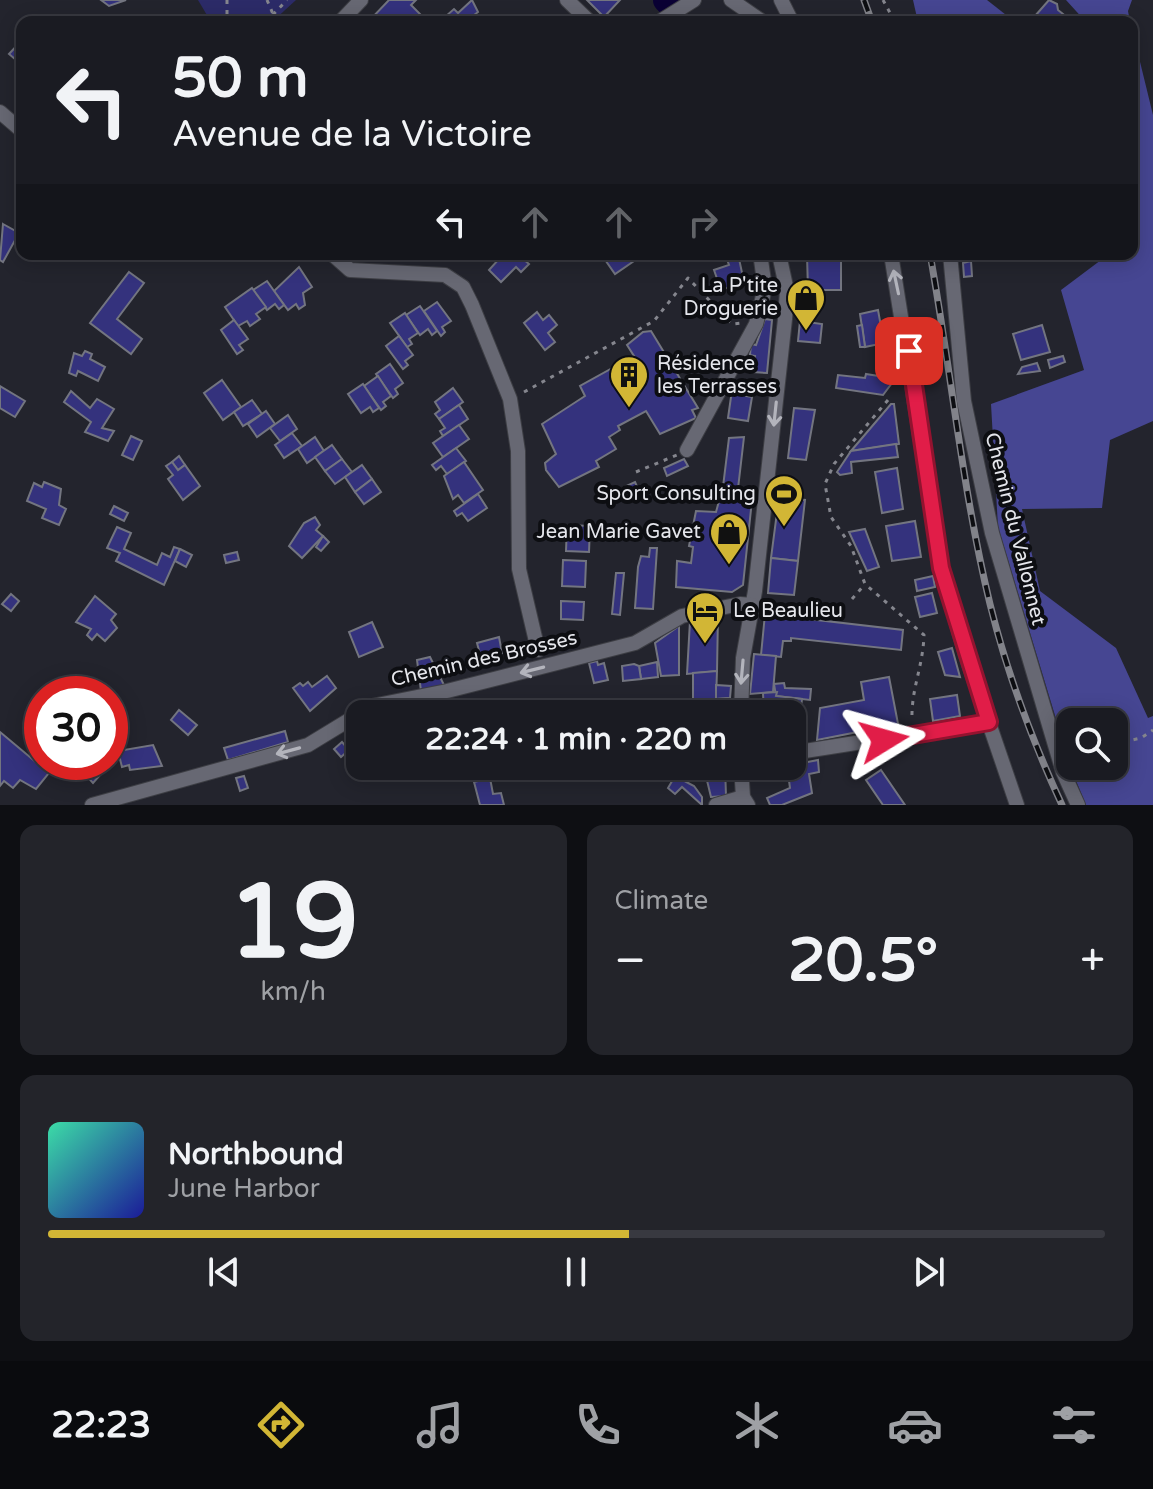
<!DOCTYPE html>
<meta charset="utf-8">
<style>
body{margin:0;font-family:"Varela Round",sans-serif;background:#23242a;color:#f1f3f6;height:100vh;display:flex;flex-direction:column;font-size:30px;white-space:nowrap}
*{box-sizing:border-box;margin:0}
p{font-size:26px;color:#9fa1a5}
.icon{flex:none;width:44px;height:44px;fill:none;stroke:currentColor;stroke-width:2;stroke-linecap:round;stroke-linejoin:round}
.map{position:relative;height:805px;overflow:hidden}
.sheet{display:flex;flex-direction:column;gap:20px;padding:20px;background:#0e0f13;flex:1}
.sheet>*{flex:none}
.top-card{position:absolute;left:16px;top:16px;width:1122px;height:244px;border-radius:16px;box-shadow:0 4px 20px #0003,0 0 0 2px #383940;background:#1a1b22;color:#f1f3f6;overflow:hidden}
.fabs{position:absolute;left:1056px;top:708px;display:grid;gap:16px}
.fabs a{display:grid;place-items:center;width:72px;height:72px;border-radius:16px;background:#1a1b22;box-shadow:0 4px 20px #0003,0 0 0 2px #383940;font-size:40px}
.speed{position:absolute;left:24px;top:676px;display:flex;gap:16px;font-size:40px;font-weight:700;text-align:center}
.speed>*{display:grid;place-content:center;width:104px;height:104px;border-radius:50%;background:#1a1b22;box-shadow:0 4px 20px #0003,0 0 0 2px #383940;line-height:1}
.speed .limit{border:12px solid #d22;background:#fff;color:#111}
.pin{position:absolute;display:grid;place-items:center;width:68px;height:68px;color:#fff;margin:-34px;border-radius:16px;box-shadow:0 4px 12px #0006}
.me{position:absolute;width:88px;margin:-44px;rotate:82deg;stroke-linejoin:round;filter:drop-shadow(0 0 6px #0008)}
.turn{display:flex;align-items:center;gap:28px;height:168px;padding:0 24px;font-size:36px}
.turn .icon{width:104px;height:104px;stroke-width:2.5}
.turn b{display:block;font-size:56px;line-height:68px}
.lanes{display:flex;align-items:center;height:76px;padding:0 24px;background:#0003;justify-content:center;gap:40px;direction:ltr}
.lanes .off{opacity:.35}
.big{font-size:60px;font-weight:800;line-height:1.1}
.sheet .widget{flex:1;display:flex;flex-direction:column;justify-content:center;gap:12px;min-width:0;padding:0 28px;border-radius:16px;background:#23242a}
.sheet .dial{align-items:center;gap:0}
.dial b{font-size:104px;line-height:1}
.song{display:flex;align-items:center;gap:24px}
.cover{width:96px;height:96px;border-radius:12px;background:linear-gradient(135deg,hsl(160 70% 55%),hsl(240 70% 35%))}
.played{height:8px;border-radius:4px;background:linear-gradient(90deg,#d2b635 55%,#383940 55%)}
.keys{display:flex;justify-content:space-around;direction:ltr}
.heat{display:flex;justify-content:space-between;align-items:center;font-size:44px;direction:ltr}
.sheet .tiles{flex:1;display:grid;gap:20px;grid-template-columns:1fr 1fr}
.widget:last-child{grid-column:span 2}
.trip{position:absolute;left:346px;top:700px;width:460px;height:80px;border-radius:16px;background:#1a1b22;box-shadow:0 4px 20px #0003,0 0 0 2px #383940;font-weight:800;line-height:80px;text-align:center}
.menu{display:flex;height:128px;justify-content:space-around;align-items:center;background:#0a0b0e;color:#9fa1a5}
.menu .icon{width:56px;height:56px}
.menu .current{color:#d2b635}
.menu b{font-size:36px;color:#f1f3f6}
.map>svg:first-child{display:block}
.green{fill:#2c2b68}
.forest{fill:#464692}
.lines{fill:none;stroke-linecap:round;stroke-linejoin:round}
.river{stroke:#0a0034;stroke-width:26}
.building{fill:#34327d;stroke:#737580;stroke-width:2}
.minor-casing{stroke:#3d3e44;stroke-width:16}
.path{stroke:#85868e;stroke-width:3;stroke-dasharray:4 6;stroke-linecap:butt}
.minor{stroke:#676873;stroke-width:14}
.rail-casing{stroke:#82838a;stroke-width:7}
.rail{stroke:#0d0e12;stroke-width:4;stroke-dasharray:12;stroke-linecap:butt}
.oneway{stroke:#b3b4bc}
.route-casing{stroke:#92132f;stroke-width:20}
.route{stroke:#e11d48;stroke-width:14}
.labels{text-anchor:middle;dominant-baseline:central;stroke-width:8;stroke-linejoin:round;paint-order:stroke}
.poi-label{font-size:20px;fill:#e5e6ec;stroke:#0d0e12;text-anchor:end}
.street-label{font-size:20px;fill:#e5e6ec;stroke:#0d0e12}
</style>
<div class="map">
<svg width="1153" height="805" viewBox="0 0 1153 805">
<rect width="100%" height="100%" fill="#23242d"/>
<path class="green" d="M198 0H296L272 22H211Z"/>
<g class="forest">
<path d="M913 0H987L1015 22H918Z"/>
<path d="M1066 0H1132L1128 11 1130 22H1086Z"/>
<path d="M1132 29 1153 115V421L1110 440 1102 508 1022 509 1040 591 1116 648 1148 718 1153 716V805H1086L1070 766H1114V722H1070V765L998 527 991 404 1084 370 1061 290 1109 254H1132V237L1137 233 1132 225Z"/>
</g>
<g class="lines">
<path class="river" d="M666 0 674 8"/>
</g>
<g class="building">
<path d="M101 0H126L109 6Z"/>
<path d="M389 0H416L411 5 420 14 413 22H368Z"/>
<path d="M472 0 478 12 465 22H451L446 16 454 9 458 13Z"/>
<path d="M587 0H620L604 17Z"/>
<path d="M1049 0 1057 4 1058 10 1073 22H1042L1035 16Z"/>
<path d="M22 40V65L9 54Z"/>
<path d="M3 224 19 233 3 262 0 260Z"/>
<path d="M499 254H526L523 259 529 264 521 272 516 267 501 282 489 270 500 258Z"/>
<path d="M601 254H629L634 261 615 274Z"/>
<path d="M725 254H738L744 282 721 290 714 270 729 265Z"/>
<path d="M841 254V290H808L807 255Z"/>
<path d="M971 261 972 276 964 277 963 263Z"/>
<path d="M299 267 312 287 303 293 305 305 299 309 296 304 288 310 274 291Z"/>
<path d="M129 272 144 283 117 319 142 339 131 354 90 323Z"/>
<path d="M267 281 284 305 279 309 275 304 267 310 253 290Z"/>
<path d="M252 288 266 307 256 314 260 319 250 326 247 321 238 326 225 307Z"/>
<path d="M437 302 451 321 442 327 445 332 441 336 424 311Z"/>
<path d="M420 306 437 331 432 335 428 329 420 335 406 315Z"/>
<path d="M878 310 884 343 865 347 860 314Z"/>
<path d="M537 312 543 320 549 315 557 325 548 333 555 342 545 350 524 323Z"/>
<path d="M405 313 418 333 409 339 412 344 407 347 390 323Z"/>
<path d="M765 319 772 320 767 373 753 372 755 356 750 355 751 344 756 345Z"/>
<path d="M234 320 248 339 239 345 243 350 237 354 221 330Z"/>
<path d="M800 321 822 324 820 343 798 341Z"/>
<path d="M862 325 865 347H860L857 326Z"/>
<path d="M1042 325 1050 352 1021 360 1013 334Z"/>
<path d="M651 331 698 408 692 410 696 418 660 434 646 411 618 426 620 430 609 437 616 449 596 461 599 467 559 487 546 470 545 463 556 454 542 424 585 396 580 386 634 356 627 345 643 332Z"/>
<path d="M399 336 413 355 405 361 408 365 403 369 386 346Z"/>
<path d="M85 351 92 354 90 359 105 367 98 381 78 371 76 376 69 373 74 353 82 356Z"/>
<path d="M1063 356 1065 362 1050 368 1048 360Z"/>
<path d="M1037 363 1040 371 1018 374 1022 367Z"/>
<path d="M390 364 403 383 395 389 398 394 393 398 376 374Z"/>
<path d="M866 374 891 378 892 383 883 395 836 388 838 375 865 378Z"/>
<path d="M378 376 391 396 383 402 386 406 381 410 364 386Z"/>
<path d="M222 380 241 407 223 420 204 393Z"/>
<path d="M363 384 379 408 373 412 370 407 361 413 348 394Z"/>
<path d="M0 386 25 401 15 417 0 408Z"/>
<path d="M453 388 463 402 439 419 435 414 440 410 435 402Z"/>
<path d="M732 390 746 392V396L752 397 748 421 728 418Z"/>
<path d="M71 391 90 408 97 399 114 409 102 428 114 431 108 441 85 432 91 422 64 402Z"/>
<path d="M252 400 262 414 243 426 234 412Z"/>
<path d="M891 404H894L899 444 851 451Z"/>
<path d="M459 405 468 419 443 436 440 431 445 428 439 419Z"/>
<path d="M794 408 815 410 806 460 788 458Z"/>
<path d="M266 411 275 424 257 437 248 424Z"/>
<path d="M288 415 297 429 280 441 270 428Z"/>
<path d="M459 425 469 439 443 457 433 443Z"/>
<path d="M292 433 302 446 284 458 275 445Z"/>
<path d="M131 436 142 441 133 460 122 455Z"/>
<path d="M315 437 324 451 307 463 298 449Z"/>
<path d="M744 437 737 497 722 495 729 438Z"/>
<path d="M896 444 898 457 851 462 852 473 840 475 837 472 851 451Z"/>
<path d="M332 445 342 459 325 471 315 457Z"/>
<path d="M456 448 466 461 447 474 441 466 436 470 432 465Z"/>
<path d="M179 456 185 465 178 470 172 462Z"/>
<path d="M342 459 352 472 335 484 325 471Z"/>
<path d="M684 459 688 466 667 476 664 468Z"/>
<path d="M172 462 178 470 185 465 200 486 183 500 168 479 173 475 166 466Z"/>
<path d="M464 462 483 490 464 503 458 495 453 499 444 476Z"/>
<path d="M362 465 372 479 355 492 345 477Z"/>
<path d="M897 468 903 509 882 513 875 472Z"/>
<path d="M372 479 381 492 364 504 355 492Z"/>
<path d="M44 482 61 489 59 505 66 509 59 525 42 518 46 509 27 501 34 483 42 487Z"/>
<path d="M635 482 638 489 625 494 622 488Z"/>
<path d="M478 494 487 508 468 521 462 513 457 516 454 511Z"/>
<path d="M779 497 805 500 798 561 771 558Z"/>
<path d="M752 500 743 585 732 592 676 587 677 561 691 563 693 547 689 546 696 511 716 512 719 501Z"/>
<path d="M114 506 128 513 124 521 110 514Z"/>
<path d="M315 517 320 525 316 530 323 536 302 558 289 546 304 523Z"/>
<path d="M915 521 921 557 892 561 886 526Z"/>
<path d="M567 525 590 526 589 552 566 551Z"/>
<path d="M117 527 131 533 124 549 157 565 162 553 170 557 174 547 180 549 164 585 116 561 120 553 107 548Z"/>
<path d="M865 529 879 567 867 571 849 532Z"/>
<path d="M323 536 329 542 321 551 316 547Z"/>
<path d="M650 548H657L653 609 635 608 638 567 641 556 649 557Z"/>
<path d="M180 549 192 555 186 567 175 561Z"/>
<path d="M237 552 239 560 226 563 224 555Z"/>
<path d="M771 558 798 561 794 595 768 593Z"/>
<path d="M563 560 586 561 585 587 562 586Z"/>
<path d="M616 573H624L620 615 612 614Z"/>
<path d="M933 576 935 587 917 591 915 580Z"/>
<path d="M932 593 937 613 920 617 915 597Z"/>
<path d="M11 594 19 601 11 611 2 604Z"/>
<path d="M95 596 116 614 111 620 117 628 105 641 97 634 92 640 87 635 91 629 76 622Z"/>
<path d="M561 601 584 602 583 620 561 619Z"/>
<path d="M718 614 717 671 687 674 690 621Z"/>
<path d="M765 614 903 630 901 650 791 638V641H783L781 657 761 655Z"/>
<path d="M372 622 383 647 359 657 349 632Z"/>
<path d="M679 626V675L661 676 655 643Z"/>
<path d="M499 637 502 653 481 658 477 643Z"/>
<path d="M952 648 960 677 945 675 938 652Z"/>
<path d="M754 654 776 656 773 692 750 694Z"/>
<path d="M430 657 444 685 421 691 417 660Z"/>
<path d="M597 661 598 665 604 663 608 680 594 683 589 663Z"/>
<path d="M657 662 658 677 641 679 639 666Z"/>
<path d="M634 664 639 666 641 679 623 681 622 666Z"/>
<path d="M717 671 716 699 693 700V673Z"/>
<path d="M327 676 336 688 310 711 293 688 300 683 303 686 308 682 312 687Z"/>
<path d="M889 677 899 729 869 734 868 730 817 740 820 708 864 700 861 682Z"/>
<path d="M784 683 785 688 811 689 810 700 776 696 774 684Z"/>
<path d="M716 685 731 686 730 698 716 699Z"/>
<path d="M777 692 776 696 802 699 797 741 792 742V714H764L763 693Z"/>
<path d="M957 695 960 716 933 721 930 699Z"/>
<path d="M730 698 728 714H682L686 701Z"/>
<path d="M179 710 197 725 188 735 171 720Z"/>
<path d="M285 731 288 742 228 760 224 748Z"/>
<path d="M0 732 49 773 36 789 20 780 13 788 4 781 0 786Z"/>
<path d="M342 742 349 750 341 757 334 749Z"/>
<path d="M153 745 162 766 130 770 129 765 122 767 118 751Z"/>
<path d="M818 760 819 772 809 774 812 793 782 805H770L767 798 790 788 787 766Z"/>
<path d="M74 762H85L100 775 93 783Z"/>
<path d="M674 766 690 772 685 781 670 774Z"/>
<path d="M682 766H725L726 796 711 797 704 768Z"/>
<path d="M881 770 905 805H883L866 780Z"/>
<path d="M244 776 248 788 240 791 236 778Z"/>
<path d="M675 776 694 786 702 797V805L682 787 675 794 668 788Z"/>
<path d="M490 778 493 794 501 793 504 805H480L474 782Z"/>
</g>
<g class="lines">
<defs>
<g id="minor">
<path d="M567 0 590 22"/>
<path d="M731 0 763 22"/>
<path d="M781 0 792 22"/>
<path d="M340 22 361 0"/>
<path d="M659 22 694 0"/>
<path d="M0 112 22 131"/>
<path d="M332 254 350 270 445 275 463 287 472 305 510 399 518 451 519 569 538 650"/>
<path d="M891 254 941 568 966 656 1017 805"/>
<path d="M950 254 964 401 992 533 1063 772 1078 805"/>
<path d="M687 450 756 324 765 288 761 260 765 254"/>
<path d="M741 714 743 658 755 591 785 319 787 291 779 254"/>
<path d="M792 753 989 722"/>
<path d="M741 766 743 797 748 805"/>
<path d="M92 805 308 745 372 706 447 691 635 643 682 616 740 604 752 605"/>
<path d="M716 805 743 797"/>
</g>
</defs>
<use href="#minor" class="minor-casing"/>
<g class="path">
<path d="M227 0V22"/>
<path d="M267 0 273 14"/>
<path d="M883 0 895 22"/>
<path d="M266 22 287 0"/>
<path d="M524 392 654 321 688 278 732 324 742 323"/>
<path d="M888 400 834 464 825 484 831 517 851 546 865 584 924 635C923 667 911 689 912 720"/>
<path d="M636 472 677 455"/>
<path d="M852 599 865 584"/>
<path d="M1114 744 1141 738 1153 730"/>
<path d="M1081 775 1099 766"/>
</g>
<use href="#minor" class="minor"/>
<defs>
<g id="rail">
<path d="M864 0 872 22"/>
<path d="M930 254C951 370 962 489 990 604 1007 673 1032 740 1062 805"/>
</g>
</defs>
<use href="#rail" class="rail-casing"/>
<use href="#rail" class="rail"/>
</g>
<defs><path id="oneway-shaft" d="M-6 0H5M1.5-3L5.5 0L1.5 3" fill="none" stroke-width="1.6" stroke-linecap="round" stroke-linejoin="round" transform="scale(2)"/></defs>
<g class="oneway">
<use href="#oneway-shaft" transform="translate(896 282) rotate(-102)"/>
<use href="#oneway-shaft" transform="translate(775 414) rotate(96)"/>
<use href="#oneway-shaft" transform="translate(532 670) rotate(166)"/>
<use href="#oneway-shaft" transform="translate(742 672) rotate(95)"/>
<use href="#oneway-shaft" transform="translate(288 751) rotate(165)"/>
</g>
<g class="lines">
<defs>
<path id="route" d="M884 740 989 722 941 568 909 351"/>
</defs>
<use href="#route" class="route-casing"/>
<use href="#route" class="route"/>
</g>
<defs>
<symbol id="shop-pin" viewBox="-11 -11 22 30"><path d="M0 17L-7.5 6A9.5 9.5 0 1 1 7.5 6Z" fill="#d2b635" stroke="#0d0e12"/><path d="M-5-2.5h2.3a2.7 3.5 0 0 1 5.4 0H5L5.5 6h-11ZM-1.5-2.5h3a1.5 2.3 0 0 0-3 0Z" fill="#111"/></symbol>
<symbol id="building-pin" viewBox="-11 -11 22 30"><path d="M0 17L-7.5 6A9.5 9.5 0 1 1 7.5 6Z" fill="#d2b635" stroke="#0d0e12"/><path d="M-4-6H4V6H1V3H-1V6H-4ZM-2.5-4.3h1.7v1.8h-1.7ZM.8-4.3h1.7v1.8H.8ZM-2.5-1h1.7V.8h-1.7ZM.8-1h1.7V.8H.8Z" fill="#111"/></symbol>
<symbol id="stadium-pin" viewBox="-11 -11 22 30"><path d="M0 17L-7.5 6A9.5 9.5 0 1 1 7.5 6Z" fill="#d2b635" stroke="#0d0e12"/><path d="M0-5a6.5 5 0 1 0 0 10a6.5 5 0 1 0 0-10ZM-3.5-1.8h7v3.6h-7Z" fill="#111"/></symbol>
<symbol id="hotel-pin" viewBox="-11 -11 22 30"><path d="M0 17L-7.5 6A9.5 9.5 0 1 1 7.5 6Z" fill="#d2b635" stroke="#0d0e12"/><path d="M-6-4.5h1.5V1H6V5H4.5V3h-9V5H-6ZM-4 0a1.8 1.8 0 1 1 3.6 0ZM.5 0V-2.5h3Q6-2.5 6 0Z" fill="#111"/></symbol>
</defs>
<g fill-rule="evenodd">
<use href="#shop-pin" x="784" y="276" width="44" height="60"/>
<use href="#building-pin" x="607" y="353" width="44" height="60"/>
<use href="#stadium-pin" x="762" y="472" width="44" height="60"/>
<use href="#shop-pin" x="707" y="510" width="44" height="60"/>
<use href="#hotel-pin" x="683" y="589" width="44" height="60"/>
</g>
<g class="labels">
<g class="poi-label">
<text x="778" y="286">La P'tite<tspan x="778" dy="23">Droguerie</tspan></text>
<text x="657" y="364" text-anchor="start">Résidence<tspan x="657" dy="23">les Terrasses</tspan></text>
<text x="756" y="494">Sport Consulting</text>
<text x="701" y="532">Jean Marie Gavet</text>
<text x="733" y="611" text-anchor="start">Le Beaulieu</text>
</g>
<g class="street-label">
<text transform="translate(1015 529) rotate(76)">Chemin du Vallonnet</text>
<text transform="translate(484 659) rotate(-13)">Chemin des Brosses</text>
</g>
</g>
</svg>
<div class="fabs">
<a><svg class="icon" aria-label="search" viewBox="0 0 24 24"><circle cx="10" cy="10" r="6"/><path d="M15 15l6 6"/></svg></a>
</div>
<div class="speed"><div class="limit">30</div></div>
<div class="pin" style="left:909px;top:351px;background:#d93025"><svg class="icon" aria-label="arrive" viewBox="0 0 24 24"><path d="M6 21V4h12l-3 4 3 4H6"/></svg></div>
<svg class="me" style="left:884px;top:740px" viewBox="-20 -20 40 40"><path d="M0-17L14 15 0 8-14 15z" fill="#e11d48" stroke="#fff" stroke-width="4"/></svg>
<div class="trip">22:24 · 1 min · 220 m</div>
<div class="top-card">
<div class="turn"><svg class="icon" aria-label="left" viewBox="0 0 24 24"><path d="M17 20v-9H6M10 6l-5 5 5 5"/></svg><div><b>50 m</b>Avenue de la Victoire</div></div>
<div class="lanes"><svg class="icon" aria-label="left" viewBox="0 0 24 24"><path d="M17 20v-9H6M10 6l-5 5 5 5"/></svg><svg class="icon off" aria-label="ahead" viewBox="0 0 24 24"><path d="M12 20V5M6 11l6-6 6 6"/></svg><svg class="icon off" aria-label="ahead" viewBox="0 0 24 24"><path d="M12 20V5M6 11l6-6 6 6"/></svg><svg class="icon off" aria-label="right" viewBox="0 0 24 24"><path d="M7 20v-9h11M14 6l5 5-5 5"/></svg></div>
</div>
</div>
<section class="sheet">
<div class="tiles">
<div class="widget dial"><b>19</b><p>km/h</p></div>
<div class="widget"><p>Climate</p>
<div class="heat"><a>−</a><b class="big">20.5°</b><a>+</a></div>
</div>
<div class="widget">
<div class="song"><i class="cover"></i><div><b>Northbound</b><p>June Harbor</p></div></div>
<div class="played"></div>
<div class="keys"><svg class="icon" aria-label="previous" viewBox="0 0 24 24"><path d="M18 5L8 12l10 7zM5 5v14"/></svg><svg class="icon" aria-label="pause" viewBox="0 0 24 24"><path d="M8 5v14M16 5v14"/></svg><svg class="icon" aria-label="next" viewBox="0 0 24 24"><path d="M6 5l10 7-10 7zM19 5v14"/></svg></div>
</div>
</div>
</section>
<nav class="menu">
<b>22:23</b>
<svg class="icon current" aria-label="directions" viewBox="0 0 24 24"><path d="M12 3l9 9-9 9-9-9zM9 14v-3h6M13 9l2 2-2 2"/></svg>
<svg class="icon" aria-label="music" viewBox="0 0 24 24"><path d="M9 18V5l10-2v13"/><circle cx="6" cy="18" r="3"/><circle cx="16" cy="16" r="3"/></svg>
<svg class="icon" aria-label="phone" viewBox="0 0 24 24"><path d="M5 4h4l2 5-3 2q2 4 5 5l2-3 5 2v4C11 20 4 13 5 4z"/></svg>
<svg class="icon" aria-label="climate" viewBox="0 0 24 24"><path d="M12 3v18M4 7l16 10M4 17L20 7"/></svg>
<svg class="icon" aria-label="car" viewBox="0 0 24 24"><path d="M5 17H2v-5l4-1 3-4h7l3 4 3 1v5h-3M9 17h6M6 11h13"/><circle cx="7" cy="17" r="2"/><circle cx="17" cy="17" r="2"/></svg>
<svg class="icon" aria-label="filters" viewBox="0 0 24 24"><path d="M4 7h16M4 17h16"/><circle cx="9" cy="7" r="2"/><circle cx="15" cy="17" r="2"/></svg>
</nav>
